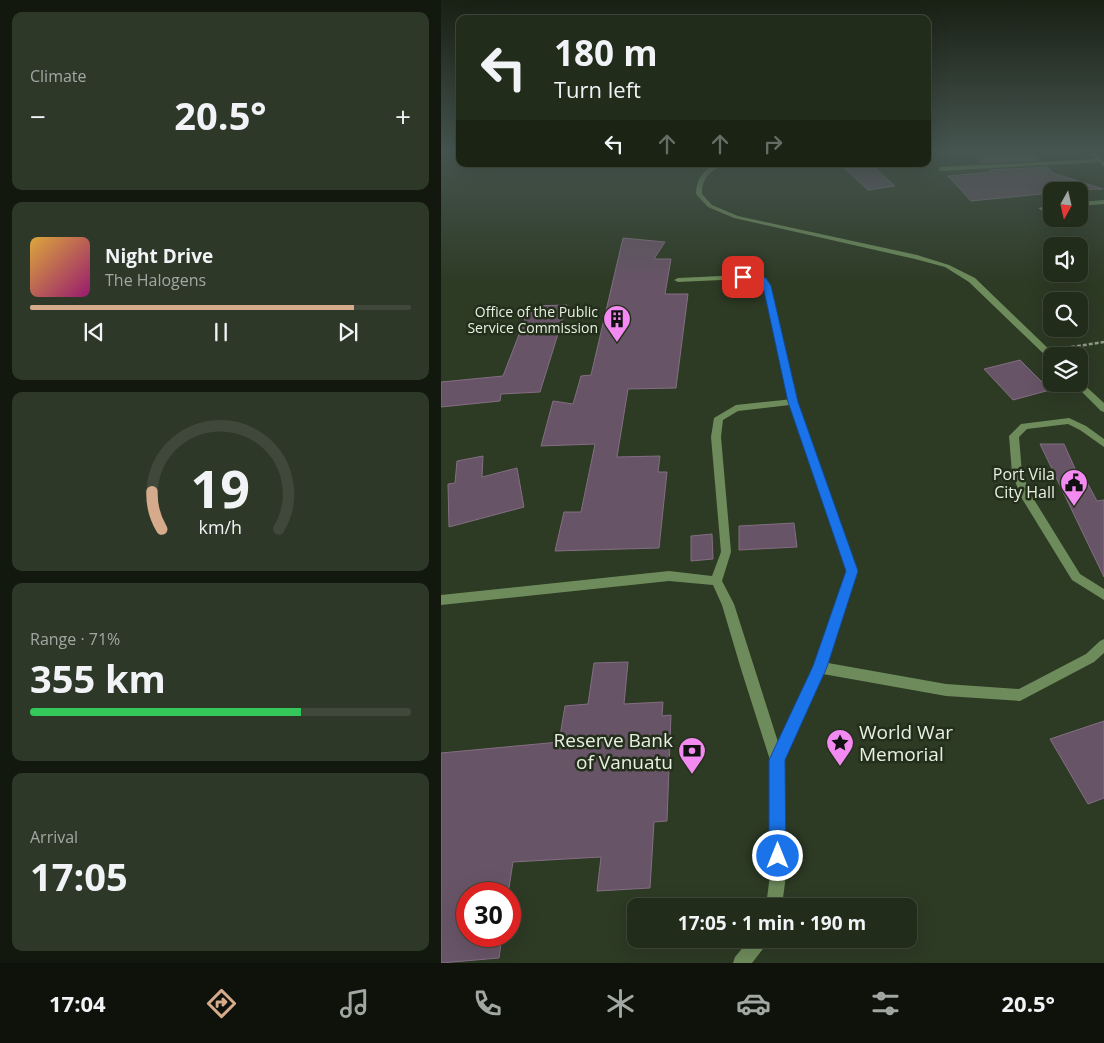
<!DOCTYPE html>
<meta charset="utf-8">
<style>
body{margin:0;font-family:"Open Sans",sans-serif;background:#2e3828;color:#f1f3f6;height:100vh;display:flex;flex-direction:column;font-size:19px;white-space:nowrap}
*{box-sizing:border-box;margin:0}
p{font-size:16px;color:#a2a7a3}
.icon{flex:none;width:28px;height:28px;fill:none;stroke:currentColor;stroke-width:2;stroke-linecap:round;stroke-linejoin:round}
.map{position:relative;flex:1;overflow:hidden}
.details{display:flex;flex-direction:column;gap:12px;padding:12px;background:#13180f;width:441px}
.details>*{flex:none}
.hud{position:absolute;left:15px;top:15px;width:475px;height:152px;border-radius:10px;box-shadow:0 5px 20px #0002,0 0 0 1px #3f483a;background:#222c1b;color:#f1f3f6;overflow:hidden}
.needle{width:32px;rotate:188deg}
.tools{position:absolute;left:602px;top:182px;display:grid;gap:10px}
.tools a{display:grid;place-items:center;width:45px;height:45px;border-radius:10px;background:#222c1b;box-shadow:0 5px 20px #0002,0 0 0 1px #3f483a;font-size:25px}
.speed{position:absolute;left:15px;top:882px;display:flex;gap:10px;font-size:25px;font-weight:700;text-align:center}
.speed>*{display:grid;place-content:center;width:65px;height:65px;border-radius:50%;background:#222c1b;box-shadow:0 5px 20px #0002,0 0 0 1px #3f483a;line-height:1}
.speed .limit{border:8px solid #d22;background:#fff;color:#111}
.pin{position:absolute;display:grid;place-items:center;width:42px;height:42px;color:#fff;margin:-21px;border-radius:10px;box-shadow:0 2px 8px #0006}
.me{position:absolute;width:55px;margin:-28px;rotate:0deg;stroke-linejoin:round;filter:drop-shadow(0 0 4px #0008)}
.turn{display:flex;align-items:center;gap:18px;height:105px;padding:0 15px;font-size:22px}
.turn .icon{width:65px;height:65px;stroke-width:2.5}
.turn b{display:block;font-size:35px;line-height:42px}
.lanes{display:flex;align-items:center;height:48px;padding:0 15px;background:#0003;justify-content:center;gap:25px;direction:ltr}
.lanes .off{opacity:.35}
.big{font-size:38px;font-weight:700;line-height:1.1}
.details .tile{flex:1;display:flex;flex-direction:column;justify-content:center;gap:8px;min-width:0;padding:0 18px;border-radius:10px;background:#2e3828}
.details .dial{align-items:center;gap:0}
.dial svg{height:130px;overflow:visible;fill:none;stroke:#3f483a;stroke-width:7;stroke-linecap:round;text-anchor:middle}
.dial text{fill:#f1f3f6;stroke:none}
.song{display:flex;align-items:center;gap:15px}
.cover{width:60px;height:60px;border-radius:8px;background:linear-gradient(135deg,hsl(40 70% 55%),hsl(320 70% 35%))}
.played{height:5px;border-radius:2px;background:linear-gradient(90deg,#d6ab8b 85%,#3f483a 85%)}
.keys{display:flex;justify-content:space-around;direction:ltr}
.heat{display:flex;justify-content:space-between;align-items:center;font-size:28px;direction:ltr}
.charge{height:8px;border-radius:4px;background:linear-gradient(90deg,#34c759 71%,#3f483a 0)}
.trip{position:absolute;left:186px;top:898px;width:290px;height:50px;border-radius:10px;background:#222c1b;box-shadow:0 5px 20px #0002,0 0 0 1px #3f483a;font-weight:700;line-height:50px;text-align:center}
.dock{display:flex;height:80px;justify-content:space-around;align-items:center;background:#0e120b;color:#a2a7a3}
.dock .icon{width:35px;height:35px}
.dock .active{color:#d6ab8b}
.dock b{font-size:22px;color:#f1f3f6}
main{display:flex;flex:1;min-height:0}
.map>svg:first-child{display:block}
.building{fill:#685467;stroke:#836e82}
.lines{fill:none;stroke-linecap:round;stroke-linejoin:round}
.path{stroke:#8f9a88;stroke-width:2.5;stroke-dasharray:4 2;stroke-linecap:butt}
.service{fill:#6e8c5b;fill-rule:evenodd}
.minor{fill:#6e8c5b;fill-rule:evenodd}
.tertiary{fill:#6e8c5b;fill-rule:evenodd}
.route{fill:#1a73e8;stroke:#114b97}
.labels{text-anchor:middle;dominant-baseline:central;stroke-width:5;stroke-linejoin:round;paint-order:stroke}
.far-poi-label{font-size:14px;fill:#e7f0e2;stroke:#232f1b;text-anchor:end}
.poi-label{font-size:16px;fill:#e7f0e2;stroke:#232f1b;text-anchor:end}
.near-poi-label{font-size:19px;fill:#e7f0e2;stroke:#232f1b;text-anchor:start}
</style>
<main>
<section class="details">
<div class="tile"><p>Climate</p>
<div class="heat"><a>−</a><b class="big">20.5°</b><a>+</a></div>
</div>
<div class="tile">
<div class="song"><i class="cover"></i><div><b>Night Drive</b><p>The Halogens</p></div></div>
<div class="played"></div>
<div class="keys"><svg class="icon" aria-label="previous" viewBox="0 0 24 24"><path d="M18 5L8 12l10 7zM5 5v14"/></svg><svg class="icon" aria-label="pause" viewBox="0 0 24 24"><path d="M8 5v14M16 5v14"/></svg><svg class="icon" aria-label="next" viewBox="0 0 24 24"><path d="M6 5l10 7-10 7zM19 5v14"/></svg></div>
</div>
<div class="tile dial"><svg viewBox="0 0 100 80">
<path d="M14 69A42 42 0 1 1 86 69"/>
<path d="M14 69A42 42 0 0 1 8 46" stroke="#d6ab8b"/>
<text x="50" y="56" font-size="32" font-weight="700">19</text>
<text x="50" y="72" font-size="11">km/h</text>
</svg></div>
<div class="tile"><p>Range · 71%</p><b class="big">355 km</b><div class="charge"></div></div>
<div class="tile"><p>Arrival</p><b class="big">17:05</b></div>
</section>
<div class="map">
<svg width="663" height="963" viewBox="0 0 663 963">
<rect width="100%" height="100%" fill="#2d3a24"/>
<g class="building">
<path d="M529 150H587L598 160 541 163Z"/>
<path d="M399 164H430L454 186 427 190Z"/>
<path d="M606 167 612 173 662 189 611 191V193L530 201 507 176 551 172 548 170Z"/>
<path d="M182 238 224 242 213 259H230L224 294H247L235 388 187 389 176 457 219 456 217 472H226L218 548 114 551 123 512H140L154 444 100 446 112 401 132 404 140 376 150 375Z"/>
<path d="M126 305 99 392 60 394 59 401 0 407V382L62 376 89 306Z"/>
<path d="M579 360 609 390 572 400 543 369Z"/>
<path d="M599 444H623L636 473H641L656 501 663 500V577Z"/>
<path d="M42 456 41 477 76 468 83 507 8 527 7 484 14 483 16 461Z"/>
<path d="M353 523 356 547 298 550V526Z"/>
<path d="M271 534 272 559 250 561V536Z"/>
<path d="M187 662 183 704 222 702 221 716 230 715 226 821 213 822 209 888 156 891 160 857 72 862 67 894H26V936H61L58 958 0 963V753L118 742 124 706 147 704 153 663Z"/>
<path d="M663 721V798L647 804 609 739Z"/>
</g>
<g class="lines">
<path class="path" d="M624 348 663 342"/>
<g class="service">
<path d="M658 159 661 161 660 162 500 171 497 169 500 167Z"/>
<path d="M663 200V204L639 206V202Z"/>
<path d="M611 205V209L600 210 597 208Z"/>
<path d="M302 275 325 278 330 286 356 402 355 404 352 405 348 402 322 286 320 282 302 279 237 282 233 280 237 278Z"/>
</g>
<g class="minor">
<path d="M276 164H283C270 172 261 176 261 194L271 205 297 216 476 255 508 265 534 278 615 356H611V359H608L528 282 504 267 474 259 293 218 267 207 255 194C255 179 262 170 276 164Z"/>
<path d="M639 381 663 403V412L660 411 635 386 634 384H639Z"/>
<path d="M352 399 356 402 417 571 387 663 505 684 578 689 645 654 659 641 663 639V653L653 662 579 701 505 696 382 674 343 760 345 875 341 906H325L329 875V760L300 669 281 605 272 585 228 581 0 605V595L228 571 271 576 280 552 270 437 273 418 295 405ZM349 405 405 571 373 666 337 742 293 604 281 581 290 552 280 437 282 420 297 411Z"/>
<path d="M628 418 645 426 663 439V447L639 430 627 424 586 429 578 437 581 473 589 493 639 574 663 589V600L631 580 580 497 571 473 568 436 580 424Z"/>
<path d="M309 939H327L325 945 311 963H292L294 957Z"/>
</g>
<path class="tertiary" d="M645 150H651L663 162V167Z"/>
</g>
<linearGradient id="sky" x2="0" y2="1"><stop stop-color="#192014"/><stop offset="0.53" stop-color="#465550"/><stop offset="1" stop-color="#465550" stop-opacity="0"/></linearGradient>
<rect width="663" height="285" fill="url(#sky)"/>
<path class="route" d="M302 274 325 278 330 286 357 402 417 571 386 667 344 760 345 856 343 862 337 865 331 862 328 856V760L372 666 405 571 347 402 322 286 319 282 299 278V275Z"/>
<defs>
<symbol id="building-pin" viewBox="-11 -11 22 30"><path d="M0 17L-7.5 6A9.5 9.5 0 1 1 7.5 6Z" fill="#f38af1" stroke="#232f1b"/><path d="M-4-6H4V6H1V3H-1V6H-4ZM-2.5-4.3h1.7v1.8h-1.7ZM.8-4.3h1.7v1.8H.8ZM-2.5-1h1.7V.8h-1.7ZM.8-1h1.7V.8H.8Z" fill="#111"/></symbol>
<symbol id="civic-pin" viewBox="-11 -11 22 30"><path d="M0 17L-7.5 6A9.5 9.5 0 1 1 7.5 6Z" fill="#f38af1" stroke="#232f1b"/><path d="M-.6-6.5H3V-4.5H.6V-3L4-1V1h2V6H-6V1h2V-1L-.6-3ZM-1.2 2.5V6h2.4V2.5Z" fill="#111"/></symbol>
<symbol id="sight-pin" viewBox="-11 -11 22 30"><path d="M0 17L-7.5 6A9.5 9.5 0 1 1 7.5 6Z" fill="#f38af1" stroke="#232f1b"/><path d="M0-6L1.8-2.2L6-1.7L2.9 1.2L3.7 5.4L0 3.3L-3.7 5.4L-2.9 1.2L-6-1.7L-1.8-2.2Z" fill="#111"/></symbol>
<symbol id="bank-pin" viewBox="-11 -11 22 30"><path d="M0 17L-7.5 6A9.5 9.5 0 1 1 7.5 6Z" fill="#f38af1" stroke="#232f1b"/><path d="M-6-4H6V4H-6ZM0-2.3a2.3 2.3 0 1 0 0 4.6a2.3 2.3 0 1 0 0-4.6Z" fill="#111"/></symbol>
</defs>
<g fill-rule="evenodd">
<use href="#building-pin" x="160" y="303" width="32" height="43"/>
<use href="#civic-pin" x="617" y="467" width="32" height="43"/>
<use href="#sight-pin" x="383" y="727" width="32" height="43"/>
<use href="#bank-pin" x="235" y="735" width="32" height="43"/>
</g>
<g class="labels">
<g class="far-poi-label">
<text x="157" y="311">Office of the Public<tspan x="157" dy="16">Service Commission</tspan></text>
</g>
<g class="poi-label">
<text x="614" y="474">Port Vila<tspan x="614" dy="18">City Hall</tspan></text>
</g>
<g class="near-poi-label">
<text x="418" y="732">World War<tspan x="418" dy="22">Memorial</tspan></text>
<text x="232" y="740" text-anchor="end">Reserve Bank<tspan x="232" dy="22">of Vanuatu</tspan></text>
</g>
</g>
</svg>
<div class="tools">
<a><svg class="needle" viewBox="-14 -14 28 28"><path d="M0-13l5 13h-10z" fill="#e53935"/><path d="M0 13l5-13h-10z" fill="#a2a7a3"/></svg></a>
<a><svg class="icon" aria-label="sound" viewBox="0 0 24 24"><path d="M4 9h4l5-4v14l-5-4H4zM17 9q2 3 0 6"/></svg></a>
<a><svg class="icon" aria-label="search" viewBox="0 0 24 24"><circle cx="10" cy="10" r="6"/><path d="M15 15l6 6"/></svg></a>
<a><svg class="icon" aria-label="layers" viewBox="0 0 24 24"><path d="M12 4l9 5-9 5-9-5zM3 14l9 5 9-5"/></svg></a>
</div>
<div class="speed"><div class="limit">30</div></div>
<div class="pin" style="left:302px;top:277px;background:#d93025"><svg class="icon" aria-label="arrive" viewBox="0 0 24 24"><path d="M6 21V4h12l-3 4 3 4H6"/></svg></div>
<svg class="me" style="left:337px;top:856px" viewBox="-20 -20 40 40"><circle r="17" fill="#1a73e8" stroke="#fff" stroke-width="3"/><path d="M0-11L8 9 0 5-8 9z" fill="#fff"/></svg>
<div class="trip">17:05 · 1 min · 190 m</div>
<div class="hud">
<div class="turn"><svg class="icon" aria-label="left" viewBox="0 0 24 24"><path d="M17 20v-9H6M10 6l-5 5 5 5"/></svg><div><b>180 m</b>Turn left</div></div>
<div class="lanes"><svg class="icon" aria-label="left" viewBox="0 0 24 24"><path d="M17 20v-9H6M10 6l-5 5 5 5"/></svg><svg class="icon off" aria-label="ahead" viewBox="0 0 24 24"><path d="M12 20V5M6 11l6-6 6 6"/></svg><svg class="icon off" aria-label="ahead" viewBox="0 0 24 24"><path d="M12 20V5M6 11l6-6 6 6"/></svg><svg class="icon off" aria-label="right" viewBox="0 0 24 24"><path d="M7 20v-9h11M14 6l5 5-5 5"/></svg></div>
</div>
</div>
</main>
<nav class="dock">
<b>17:04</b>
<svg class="icon active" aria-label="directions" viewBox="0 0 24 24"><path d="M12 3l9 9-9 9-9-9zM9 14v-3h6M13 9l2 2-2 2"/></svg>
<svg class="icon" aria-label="music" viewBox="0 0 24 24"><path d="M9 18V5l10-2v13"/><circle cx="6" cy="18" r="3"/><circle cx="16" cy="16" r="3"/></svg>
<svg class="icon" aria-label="phone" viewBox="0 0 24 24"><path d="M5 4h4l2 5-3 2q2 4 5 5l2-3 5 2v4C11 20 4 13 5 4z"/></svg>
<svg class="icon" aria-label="climate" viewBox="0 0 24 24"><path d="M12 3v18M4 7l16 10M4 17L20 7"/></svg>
<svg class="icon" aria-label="car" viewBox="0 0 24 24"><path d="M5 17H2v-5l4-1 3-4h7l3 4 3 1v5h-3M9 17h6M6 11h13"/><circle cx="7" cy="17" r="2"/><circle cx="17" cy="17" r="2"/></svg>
<svg class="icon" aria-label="filters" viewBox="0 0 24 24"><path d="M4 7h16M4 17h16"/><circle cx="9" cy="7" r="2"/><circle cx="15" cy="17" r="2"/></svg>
<b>20.5°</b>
</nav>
